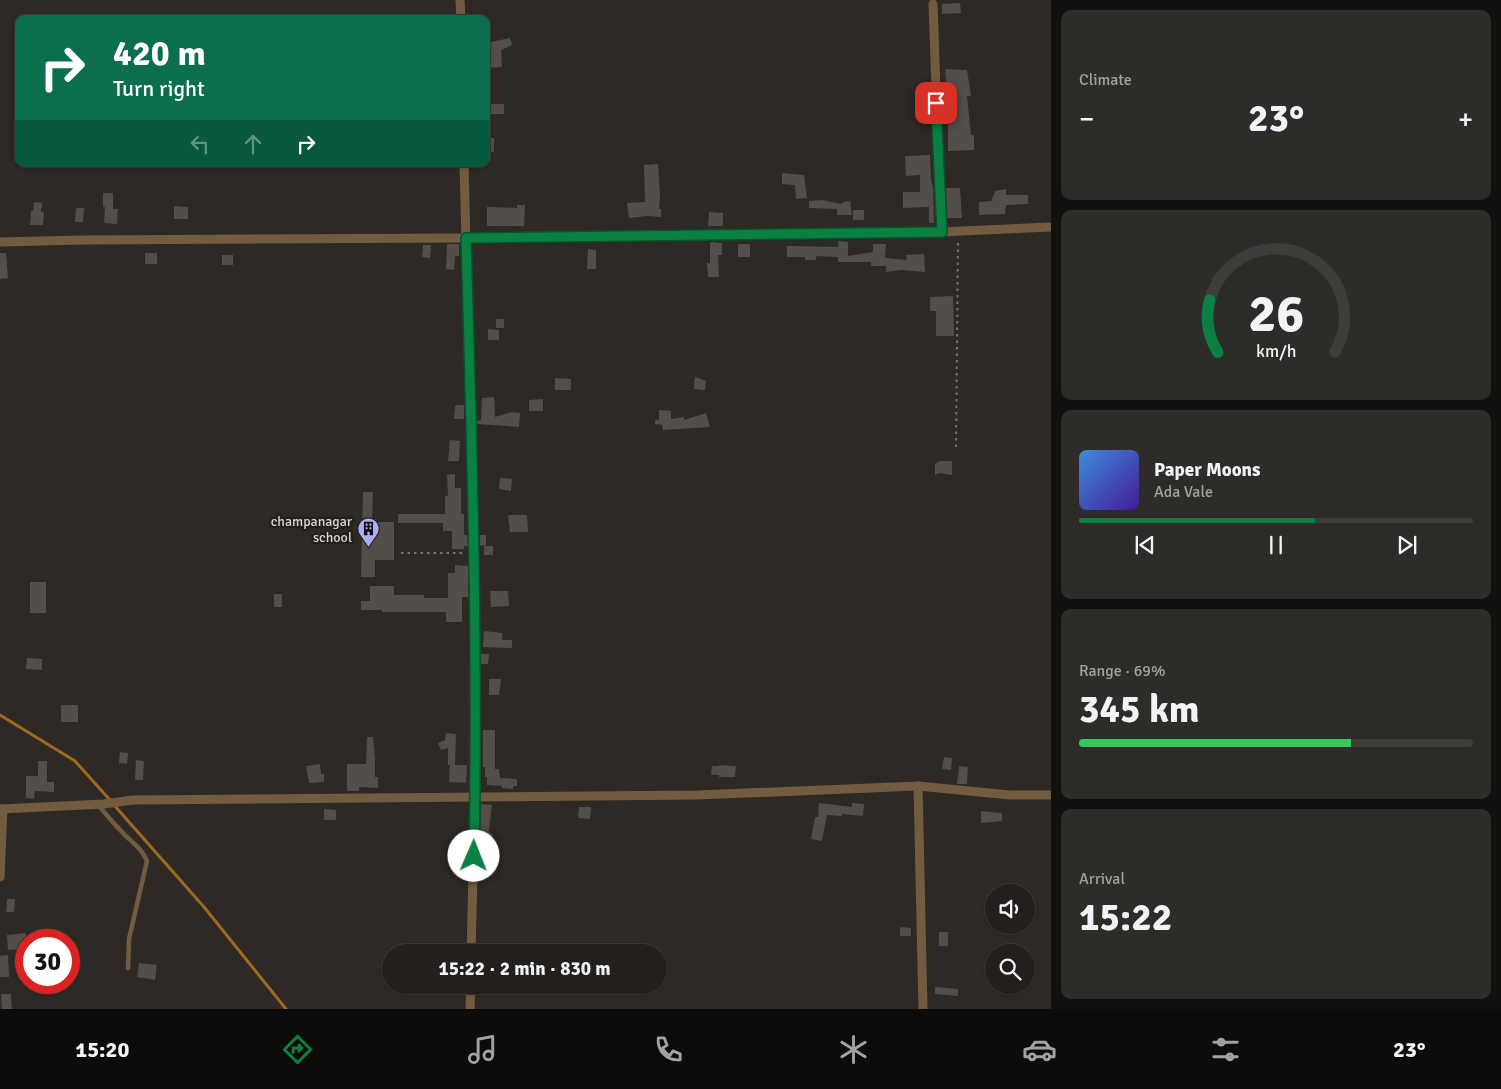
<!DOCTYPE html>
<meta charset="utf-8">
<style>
body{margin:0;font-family:Signika,sans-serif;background:#2e2c29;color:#f1f3f6;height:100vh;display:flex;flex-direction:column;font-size:19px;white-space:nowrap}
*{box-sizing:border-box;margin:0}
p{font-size:16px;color:#a2a2a3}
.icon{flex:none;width:28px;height:28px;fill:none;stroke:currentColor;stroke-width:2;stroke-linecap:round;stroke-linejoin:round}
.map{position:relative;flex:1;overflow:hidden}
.sheet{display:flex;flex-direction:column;gap:10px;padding:10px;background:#13110f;width:450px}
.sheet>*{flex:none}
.top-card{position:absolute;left:15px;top:15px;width:475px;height:152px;border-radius:10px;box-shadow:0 1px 4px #0004,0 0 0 1px #3f3d3b;background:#0b6e4f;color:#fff;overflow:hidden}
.buttons{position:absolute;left:985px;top:884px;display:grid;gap:10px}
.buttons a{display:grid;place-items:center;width:50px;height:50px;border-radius:50%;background:#221f1c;box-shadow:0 1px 4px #0004,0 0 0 1px #3f3d3b;font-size:25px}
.speed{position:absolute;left:15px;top:929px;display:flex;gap:10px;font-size:25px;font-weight:700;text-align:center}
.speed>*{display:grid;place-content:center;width:65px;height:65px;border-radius:50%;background:#221f1c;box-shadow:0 1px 4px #0004,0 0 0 1px #3f3d3b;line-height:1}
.speed .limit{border:8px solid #d22;background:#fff;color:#111}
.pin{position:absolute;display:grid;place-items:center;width:42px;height:42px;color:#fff;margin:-21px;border-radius:10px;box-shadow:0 2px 8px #0006}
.me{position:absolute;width:55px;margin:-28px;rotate:1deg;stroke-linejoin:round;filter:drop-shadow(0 0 4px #0008)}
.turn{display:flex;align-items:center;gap:18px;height:105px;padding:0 15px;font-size:22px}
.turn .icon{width:65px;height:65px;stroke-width:2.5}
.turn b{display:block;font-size:35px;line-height:42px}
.lanes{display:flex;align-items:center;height:48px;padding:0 15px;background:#0003;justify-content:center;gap:25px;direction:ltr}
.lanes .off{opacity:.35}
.big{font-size:38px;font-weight:700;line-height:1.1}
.sheet .card{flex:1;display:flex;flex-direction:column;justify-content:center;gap:8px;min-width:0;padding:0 18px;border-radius:10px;background:#2e2c29}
.sheet .dial{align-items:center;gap:0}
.dial svg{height:130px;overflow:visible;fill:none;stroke:#3f3d3b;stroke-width:7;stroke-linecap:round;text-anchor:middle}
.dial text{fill:#f1f3f6;stroke:none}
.song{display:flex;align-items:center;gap:15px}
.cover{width:60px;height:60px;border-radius:8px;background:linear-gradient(135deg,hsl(210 70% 55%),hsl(260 70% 35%))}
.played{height:5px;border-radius:2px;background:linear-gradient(90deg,#0b8043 60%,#3f3d3b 60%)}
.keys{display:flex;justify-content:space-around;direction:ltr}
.heat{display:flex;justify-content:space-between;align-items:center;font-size:28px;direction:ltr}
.charge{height:8px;border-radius:4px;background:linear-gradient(90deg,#34c759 69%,#3f3d3b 0)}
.trip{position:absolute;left:382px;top:944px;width:285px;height:50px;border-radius:25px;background:#221f1c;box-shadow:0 1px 4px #0004,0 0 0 1px #3f3d3b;font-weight:700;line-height:50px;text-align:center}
.menu{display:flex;height:80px;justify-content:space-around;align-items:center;background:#0e0c0b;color:#a2a2a3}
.menu .icon{width:35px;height:35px}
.menu .current{color:#0b8043}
.menu b{font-size:22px;color:#f1f3f6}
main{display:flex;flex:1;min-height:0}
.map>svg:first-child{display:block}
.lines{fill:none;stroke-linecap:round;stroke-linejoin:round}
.stream{stroke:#9d6a1f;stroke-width:3}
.building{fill:#534e49}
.path{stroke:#77736f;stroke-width:2;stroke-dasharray:2.5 4;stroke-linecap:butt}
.service{stroke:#725c41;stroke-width:4.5}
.minor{stroke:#725c41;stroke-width:9}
.route-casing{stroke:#07532c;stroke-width:12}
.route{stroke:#0b8043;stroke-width:9}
.labels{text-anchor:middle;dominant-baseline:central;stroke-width:5;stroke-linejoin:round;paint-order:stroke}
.poi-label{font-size:14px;fill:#dad7d4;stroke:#24201b;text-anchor:end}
</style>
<main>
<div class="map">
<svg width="1051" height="1009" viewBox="0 0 1051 1009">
<rect width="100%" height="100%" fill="#2e2925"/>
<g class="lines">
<g class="stream">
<path d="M0 715 75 761 110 800"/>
<path d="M114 805 204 907 286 1009"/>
</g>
</g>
<g class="building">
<path d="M960 3 961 13 942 14V4Z"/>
<path d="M510 38 512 45 501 50 502 67 486 68V43Z"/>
<path d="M945 69 967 70 971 96H967L971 135H974V150L948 151V124L946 123 944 110H949Z"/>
<rect x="486" y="104" width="18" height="10"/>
<rect x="486" y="138" width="8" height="14"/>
<path d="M930 155 931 180 933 188 934 223H929V207L903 208V192H920V175L906 176 905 156Z"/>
<path d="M658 164 660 194 659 209H661V217L647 216 629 218 627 203 645 202 644 165Z"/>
<path d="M782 173 804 175 807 198 796 199 795 185 782 184Z"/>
<path d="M946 188H960L962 218H947Z"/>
<path d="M1006 189V195H1028V204L1006 205 1005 214 979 215V202L991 201 995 191Z"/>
<path d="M103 193H113V209H118L117 224 104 223 105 207H103Z"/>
<path d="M823 200 841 204 844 202 850 201 852 215H837V209L809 208V201Z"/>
<path d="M34 202 42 203 41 212H44L43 225H30L31 211H33Z"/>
<path d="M517 205H525L524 226H487V207L517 208Z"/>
<path d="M174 206 188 207V219H174Z"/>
<path d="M76 208H84L83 222H75Z"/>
<rect x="853" y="210" width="11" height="10"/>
<path d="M709 212 723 213V226H708Z"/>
<path d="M838 241 848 242V256L873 252V244H886L885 258 907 260 906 255 924 254 925 272 901 270 886 272V266H871V262H838V257L816 256V260H805V257H787V246L838 247Z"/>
<path d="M710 242 722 243V255H718L719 277H708L707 263H710Z"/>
<path d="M447 244H459V256H455L454 270 446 269Z"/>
<rect x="738" y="244" width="12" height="13"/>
<path d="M423 245H431L430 258 422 257Z"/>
<path d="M588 249 596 250V269H587Z"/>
<path d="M0 253H6L8 278 0 279Z"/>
<rect x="145" y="253" width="12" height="11"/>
<rect x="222" y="255" width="11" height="10"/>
<path d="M953 296 954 336H936V311H930V297Z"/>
<rect x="496" y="319" width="8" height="9"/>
<path d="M488 329 499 330V340H488Z"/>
<path d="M695 377 706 381 705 390 694 389Z"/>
<path d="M555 378 571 379V390H555Z"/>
<path d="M494 397 495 417 512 412 520 413 519 427 477 424V421L481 420 482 398Z"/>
<path d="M543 399V411H529V400Z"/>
<path d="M456 405H464V419H454L455 407Z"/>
<path d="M659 410 671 411V419L684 417V420L706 413 710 427 663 430 662 425H664L655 424V420H659Z"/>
<path d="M450 440 460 441 459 461H448Z"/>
<path d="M940 461H952V475L940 473 935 475V464Z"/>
<path d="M455 474V488H461V514H464V535H467L468 546H464V549H452V531H443V523H398V514H445V496H448L447 475Z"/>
<path d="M500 478 512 479 511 491 499 489Z"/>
<path d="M363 492H373L372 519H376V522H394V560H375V577H361Z"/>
<path d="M508 515H527L528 532H510Z"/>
<path d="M480 535H486V545L480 546Z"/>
<rect x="484" y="546" width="9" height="9"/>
<path d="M455 565 468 566V597H462V622H446V612H382V610H361V601H370V586H394V595H424V598H448V573H455Z"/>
<rect x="30" y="582" width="16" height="31"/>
<path d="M490 591H508L509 606 491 607Z"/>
<rect x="274" y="594" width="8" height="13"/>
<path d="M484 631 502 633V640H512V648L483 647Z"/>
<path d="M481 654H489L488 664H481Z"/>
<path d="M27 658 42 659V670L26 669Z"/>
<path d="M489 679H501L499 695H489Z"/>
<rect x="61" y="705" width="17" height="17"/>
<path d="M483 730H495V769H499L500 778 517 779V786H513V789L502 788V786L487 785V777H485V767H483Z"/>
<path d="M446 733 456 734 455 765H467L466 783 449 782 450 765H448V748L441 750 438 743 445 740Z"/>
<path d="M367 737H373L375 760V777H378V788L359 787V791H347V764H366Z"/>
<path d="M120 752 128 753 127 764 119 763Z"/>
<path d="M944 757 952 758 951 770 942 769Z"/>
<path d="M136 760 144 761 143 780H135Z"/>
<path d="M38 761H47V782H54V792L35 791 34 799 26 798V776H38Z"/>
<path d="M320 764 321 774H324V782L309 783 306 766Z"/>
<path d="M719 765 736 766 735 777H719V775H711L712 766H719Z"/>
<path d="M959 766 968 767 967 784H957Z"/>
<path d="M819 803 852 807V803L864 804 863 816 842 814V816L827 815 822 841 811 839 815 817H818Z"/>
<path d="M481 804 492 805 489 832 493 835 488 841 480 835 482 833 480 832Z"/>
<path d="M579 807H591L590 819 578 818Z"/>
<path d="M324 809 336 810V820H324Z"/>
<path d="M981 811 1002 813V821L981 823Z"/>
<path d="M7 899H15L14 912H6Z"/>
<path d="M900 927 911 928V936H900Z"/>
<rect x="939" y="932" width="9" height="14"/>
<path d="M26 933V949L8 950 7 935Z"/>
<path d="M8 955 9 977H0V956Z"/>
<path d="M139 963 157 965 155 980 137 977Z"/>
<path d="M935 987 958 989V996L935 994Z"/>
<path d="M1 994H11L12 1009H2Z"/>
</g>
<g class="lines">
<g class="path">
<path d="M956 447 958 240"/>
<path d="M401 553H466"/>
</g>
<path class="service" d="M98 805C106 814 113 823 122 832 131 842 142 848 147 861L129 939 128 968"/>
<g class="minor">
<path d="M460 0 461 19"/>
<path d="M933 4 941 232"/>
<path d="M464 164 474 552 475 797 471 952"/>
<path d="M0 242 84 240 466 238 941 232 1051 227"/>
<path d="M918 786 923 1009"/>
<path d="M0 809 104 804 133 800 698 795 918 786 1010 795H1051"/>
<path d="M0 877 3 809"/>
<path d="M470 1009 471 985"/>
</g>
</g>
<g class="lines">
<defs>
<path id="route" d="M474 856C478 650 472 444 466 238L942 232 936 103"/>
</defs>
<use href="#route" class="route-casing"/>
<use href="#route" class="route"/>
</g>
<defs>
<symbol id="building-pin" viewBox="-11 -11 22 30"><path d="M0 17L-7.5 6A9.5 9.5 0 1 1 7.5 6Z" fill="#abaffb" stroke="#24201b"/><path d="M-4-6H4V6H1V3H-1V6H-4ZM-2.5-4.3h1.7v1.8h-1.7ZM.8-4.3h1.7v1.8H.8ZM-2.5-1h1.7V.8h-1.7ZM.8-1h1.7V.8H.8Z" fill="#111"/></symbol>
</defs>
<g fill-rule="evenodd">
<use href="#building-pin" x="356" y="516" width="25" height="34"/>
</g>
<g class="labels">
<g class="poi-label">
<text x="352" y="521">champanagar<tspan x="352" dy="16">school</tspan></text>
</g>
</g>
</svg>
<div class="buttons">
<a><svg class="icon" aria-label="sound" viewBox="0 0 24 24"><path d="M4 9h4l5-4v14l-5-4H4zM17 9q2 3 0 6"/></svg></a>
<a><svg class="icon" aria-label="search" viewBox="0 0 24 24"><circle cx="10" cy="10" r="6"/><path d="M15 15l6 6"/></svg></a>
</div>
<div class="speed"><div class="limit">30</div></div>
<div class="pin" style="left:936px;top:103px;background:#d93025"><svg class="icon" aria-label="arrive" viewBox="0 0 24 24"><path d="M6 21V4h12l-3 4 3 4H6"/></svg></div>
<svg class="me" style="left:474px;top:856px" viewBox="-20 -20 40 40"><circle r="19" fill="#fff"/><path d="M0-13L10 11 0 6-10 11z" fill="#0b8043"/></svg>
<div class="trip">15:22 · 2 min · 830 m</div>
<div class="top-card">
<div class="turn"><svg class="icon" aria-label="right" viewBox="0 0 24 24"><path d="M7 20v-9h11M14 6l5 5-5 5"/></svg><div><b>420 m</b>Turn right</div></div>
<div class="lanes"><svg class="icon off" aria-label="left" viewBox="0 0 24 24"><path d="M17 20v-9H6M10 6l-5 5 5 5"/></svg><svg class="icon off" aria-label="ahead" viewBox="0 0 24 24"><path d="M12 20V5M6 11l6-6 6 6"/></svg><svg class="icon" aria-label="right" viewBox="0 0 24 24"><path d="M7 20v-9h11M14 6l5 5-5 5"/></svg></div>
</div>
</div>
<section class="sheet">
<div class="card"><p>Climate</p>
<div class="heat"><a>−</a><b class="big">23°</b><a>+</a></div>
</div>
<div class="card dial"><svg viewBox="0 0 100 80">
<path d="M14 69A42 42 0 1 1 86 69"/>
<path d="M14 69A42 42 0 0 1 9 37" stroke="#0b8043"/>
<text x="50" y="56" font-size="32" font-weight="700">26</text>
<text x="50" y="72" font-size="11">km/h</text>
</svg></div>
<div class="card">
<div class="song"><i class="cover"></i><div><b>Paper Moons</b><p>Ada Vale</p></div></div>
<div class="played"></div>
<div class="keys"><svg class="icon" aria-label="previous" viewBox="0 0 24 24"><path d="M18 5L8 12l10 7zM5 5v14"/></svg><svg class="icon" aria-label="pause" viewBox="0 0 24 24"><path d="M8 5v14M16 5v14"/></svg><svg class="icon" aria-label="next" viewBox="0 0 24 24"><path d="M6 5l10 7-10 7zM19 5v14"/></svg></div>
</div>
<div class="card"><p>Range · 69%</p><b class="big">345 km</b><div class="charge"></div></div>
<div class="card"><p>Arrival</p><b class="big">15:22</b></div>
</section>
</main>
<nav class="menu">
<b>15:20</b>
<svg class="icon current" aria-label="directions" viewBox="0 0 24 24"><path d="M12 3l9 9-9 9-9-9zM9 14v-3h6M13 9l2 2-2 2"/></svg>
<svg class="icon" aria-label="music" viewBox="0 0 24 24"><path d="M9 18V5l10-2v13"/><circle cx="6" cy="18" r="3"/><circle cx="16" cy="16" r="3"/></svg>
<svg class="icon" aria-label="phone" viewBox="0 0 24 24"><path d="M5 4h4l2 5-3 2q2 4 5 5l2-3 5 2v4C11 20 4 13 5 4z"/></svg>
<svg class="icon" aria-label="climate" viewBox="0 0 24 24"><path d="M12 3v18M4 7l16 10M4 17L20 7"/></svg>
<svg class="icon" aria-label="car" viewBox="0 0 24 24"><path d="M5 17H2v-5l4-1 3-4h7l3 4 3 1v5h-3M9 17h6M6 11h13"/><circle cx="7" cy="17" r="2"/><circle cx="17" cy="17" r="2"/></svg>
<svg class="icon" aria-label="filters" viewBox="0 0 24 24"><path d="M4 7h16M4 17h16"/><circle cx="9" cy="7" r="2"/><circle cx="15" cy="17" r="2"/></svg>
<b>23°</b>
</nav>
